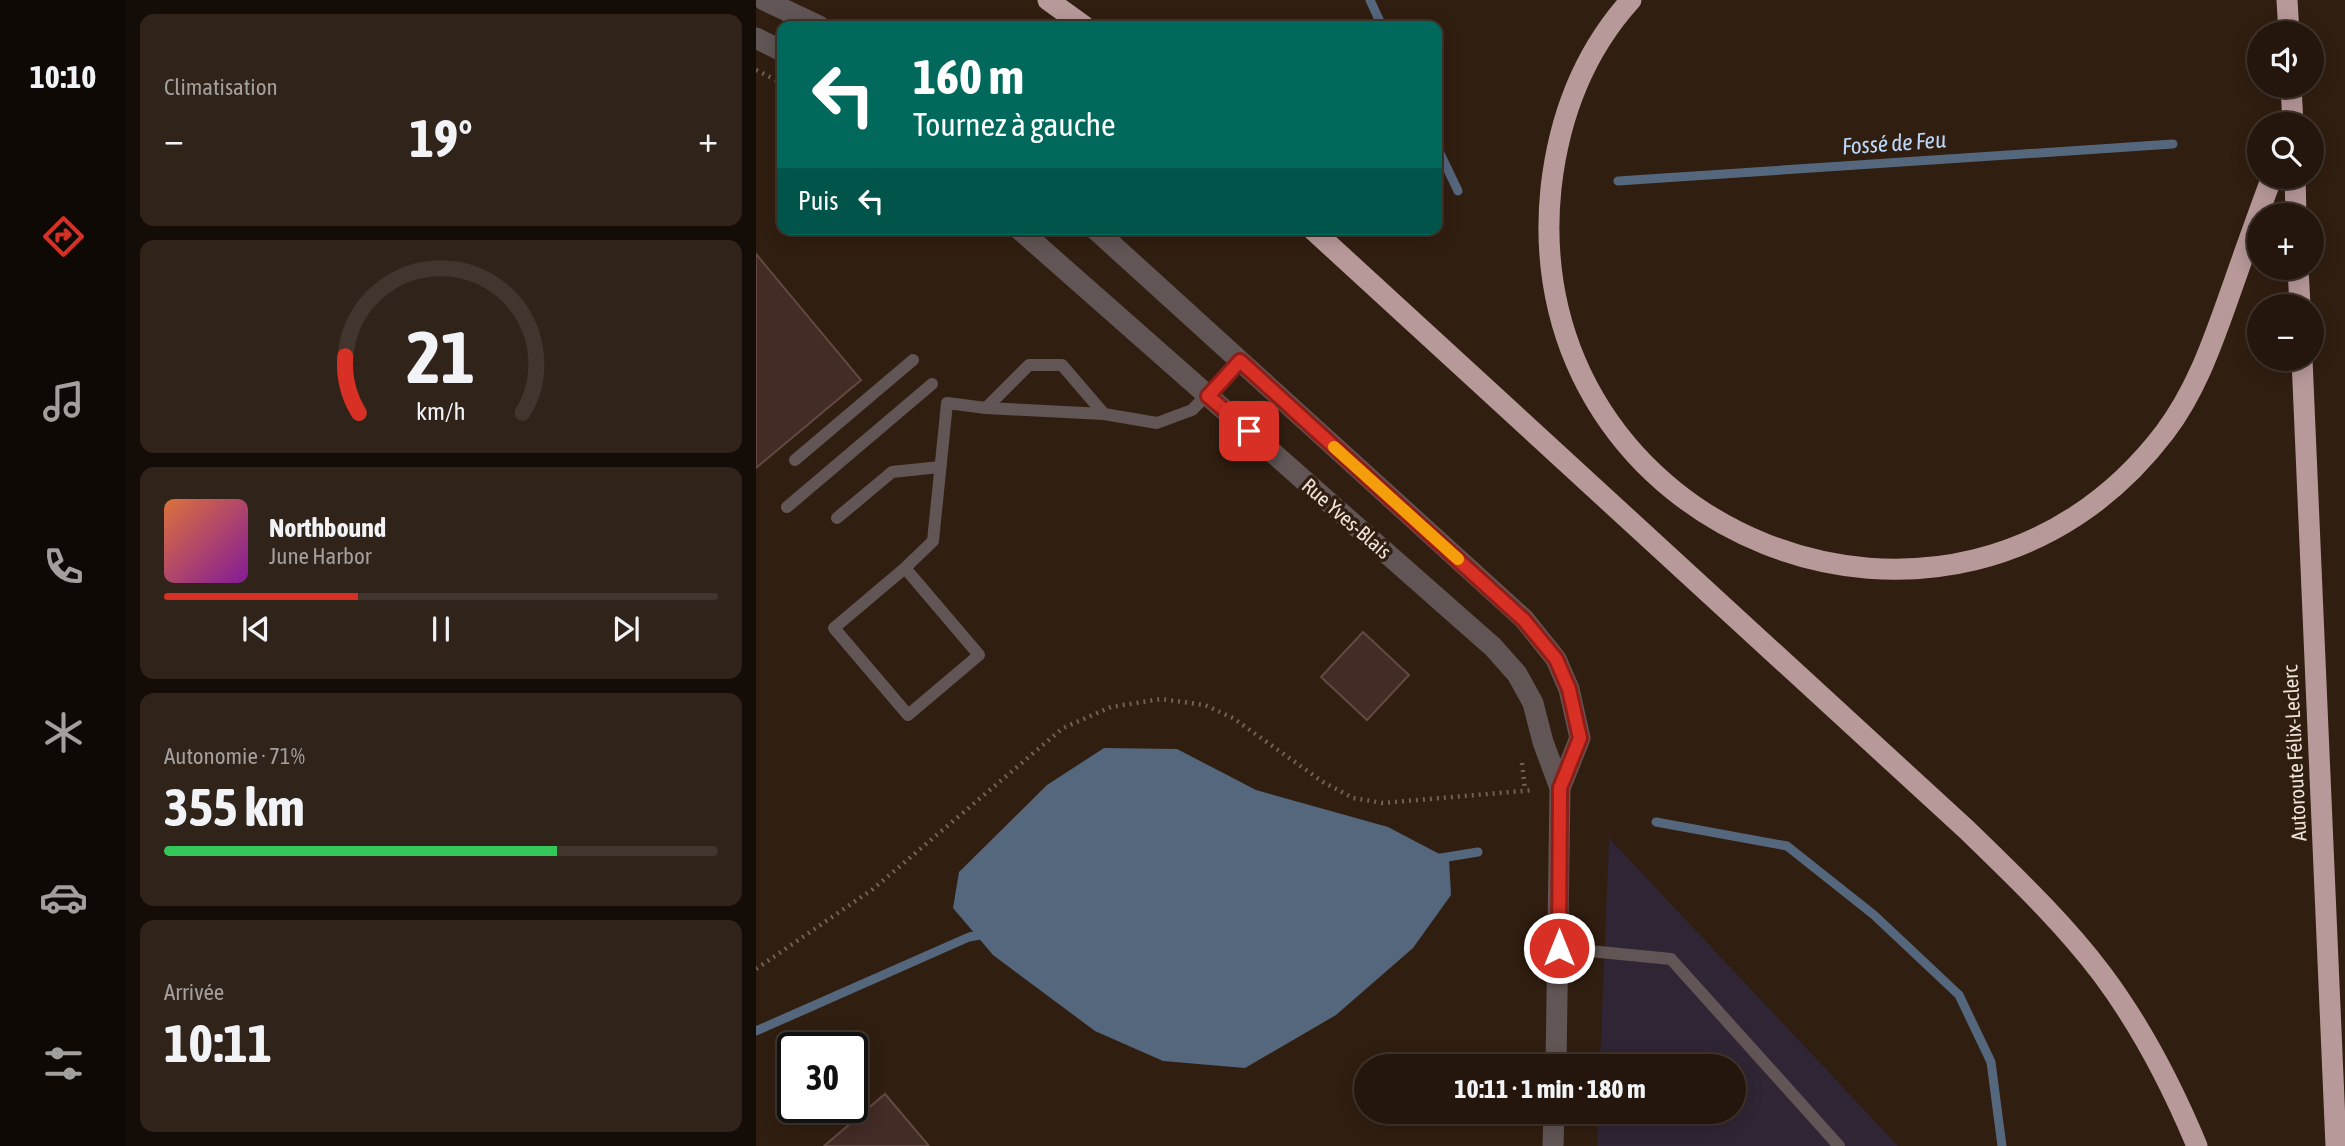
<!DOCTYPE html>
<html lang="fr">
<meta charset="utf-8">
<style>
body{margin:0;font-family:"Asap Condensed",sans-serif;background:#30231a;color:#f1f3f6;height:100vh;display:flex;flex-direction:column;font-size:26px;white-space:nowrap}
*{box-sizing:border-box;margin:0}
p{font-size:23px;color:#a39f9d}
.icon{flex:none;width:38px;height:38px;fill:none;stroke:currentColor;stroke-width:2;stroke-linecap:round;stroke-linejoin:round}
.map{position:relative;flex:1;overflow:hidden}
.panel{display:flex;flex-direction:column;gap:14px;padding:14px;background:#140c07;width:630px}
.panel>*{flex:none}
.top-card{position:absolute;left:21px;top:21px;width:665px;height:214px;border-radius:14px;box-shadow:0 4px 18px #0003,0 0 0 2px #41352d;background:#00695c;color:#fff;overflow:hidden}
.buttons{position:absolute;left:1491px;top:21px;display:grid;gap:14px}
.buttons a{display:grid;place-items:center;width:77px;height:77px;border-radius:50%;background:#24160c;box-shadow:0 4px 18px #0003,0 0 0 2px #41352d;font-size:35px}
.speed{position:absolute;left:21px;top:1032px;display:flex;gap:14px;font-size:35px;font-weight:700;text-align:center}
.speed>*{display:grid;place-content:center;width:91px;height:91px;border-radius:50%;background:#24160c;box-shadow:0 4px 18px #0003,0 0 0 2px #41352d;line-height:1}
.speed .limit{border:4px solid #111;border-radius:10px;background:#fff;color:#111}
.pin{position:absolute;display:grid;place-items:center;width:60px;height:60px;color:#fff;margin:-30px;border-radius:14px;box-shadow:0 4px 10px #0006}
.me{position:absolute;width:77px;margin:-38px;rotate:0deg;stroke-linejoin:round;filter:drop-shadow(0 0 5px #0008)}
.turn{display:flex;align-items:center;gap:24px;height:147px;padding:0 21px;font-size:32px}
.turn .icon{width:91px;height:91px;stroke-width:2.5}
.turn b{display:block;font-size:49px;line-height:60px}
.then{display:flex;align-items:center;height:66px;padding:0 21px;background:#0003;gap:14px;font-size:26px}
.big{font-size:52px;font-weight:700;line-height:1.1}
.panel .card{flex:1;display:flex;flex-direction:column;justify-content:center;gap:10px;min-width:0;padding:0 24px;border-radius:14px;background:#30231a}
.panel .dial{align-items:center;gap:0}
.dial svg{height:182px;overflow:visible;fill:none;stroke:#41352d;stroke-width:7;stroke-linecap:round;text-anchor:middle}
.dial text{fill:#f1f3f6;stroke:none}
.song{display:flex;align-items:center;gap:21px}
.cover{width:84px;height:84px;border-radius:10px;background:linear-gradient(135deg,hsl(20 70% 55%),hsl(290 70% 35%))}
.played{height:7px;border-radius:4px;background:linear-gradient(90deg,#d93025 35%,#41352d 35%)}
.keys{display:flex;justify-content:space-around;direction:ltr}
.heat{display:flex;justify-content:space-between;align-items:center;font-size:38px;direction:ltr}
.charge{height:10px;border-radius:5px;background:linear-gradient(90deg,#34c759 71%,#41352d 0)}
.trip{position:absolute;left:598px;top:1054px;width:392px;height:70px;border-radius:35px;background:#24160c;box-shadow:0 4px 18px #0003,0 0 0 2px #41352d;font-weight:700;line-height:70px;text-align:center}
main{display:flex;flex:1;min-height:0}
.tabs{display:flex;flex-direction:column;width:126px;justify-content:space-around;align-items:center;background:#0e0905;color:#a39f9d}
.tabs .icon{width:49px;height:49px}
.tabs .current{color:#d93025}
.tabs b{font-size:32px;color:#f1f3f6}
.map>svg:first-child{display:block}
.commercial{fill:#302534}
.water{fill:#55677d}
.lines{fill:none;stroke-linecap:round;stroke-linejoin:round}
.stream{stroke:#55677d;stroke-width:9}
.building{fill:#432b26;stroke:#634844;stroke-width:2}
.path{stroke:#716154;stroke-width:4.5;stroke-dasharray:2 5;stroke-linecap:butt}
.lane{stroke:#615555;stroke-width:12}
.street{stroke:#615555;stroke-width:21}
.highway{stroke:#b8999a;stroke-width:21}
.route-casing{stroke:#8d1f18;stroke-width:18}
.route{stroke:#d93025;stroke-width:12}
.slow{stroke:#f59e0b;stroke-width:12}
.labels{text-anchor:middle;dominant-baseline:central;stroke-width:7;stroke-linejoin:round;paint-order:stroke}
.street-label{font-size:21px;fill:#eee1d8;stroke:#301e10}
.water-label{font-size:23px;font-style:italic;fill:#bbd8fa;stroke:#301e10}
</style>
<main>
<nav class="tabs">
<b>10:10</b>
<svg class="icon current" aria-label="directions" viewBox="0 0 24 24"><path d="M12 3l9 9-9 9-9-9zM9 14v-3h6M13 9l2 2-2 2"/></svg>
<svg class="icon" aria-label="music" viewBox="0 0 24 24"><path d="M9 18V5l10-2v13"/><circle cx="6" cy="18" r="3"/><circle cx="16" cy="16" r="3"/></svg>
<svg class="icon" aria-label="phone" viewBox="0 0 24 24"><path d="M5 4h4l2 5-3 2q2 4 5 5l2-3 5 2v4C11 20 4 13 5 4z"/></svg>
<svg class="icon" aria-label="climate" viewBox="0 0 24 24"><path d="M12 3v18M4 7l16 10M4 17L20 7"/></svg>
<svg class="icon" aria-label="car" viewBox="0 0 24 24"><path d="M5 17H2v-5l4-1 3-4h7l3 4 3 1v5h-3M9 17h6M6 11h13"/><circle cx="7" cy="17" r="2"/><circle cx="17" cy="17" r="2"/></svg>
<svg class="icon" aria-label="filters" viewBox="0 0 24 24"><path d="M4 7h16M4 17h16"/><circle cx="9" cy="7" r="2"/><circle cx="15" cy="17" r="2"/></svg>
</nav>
<section class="panel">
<div class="card"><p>Climatisation</p>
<div class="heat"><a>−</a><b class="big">19°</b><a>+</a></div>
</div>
<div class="card dial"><svg viewBox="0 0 100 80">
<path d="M14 69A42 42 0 1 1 86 69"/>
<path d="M14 69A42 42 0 0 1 8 44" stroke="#d93025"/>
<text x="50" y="56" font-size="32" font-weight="700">21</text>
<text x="50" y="72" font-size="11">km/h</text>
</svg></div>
<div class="card">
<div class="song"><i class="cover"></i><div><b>Northbound</b><p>June Harbor</p></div></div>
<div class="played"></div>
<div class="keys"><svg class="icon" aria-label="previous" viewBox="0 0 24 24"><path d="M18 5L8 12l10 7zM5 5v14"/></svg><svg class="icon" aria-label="pause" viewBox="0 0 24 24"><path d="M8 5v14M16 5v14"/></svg><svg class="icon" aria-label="next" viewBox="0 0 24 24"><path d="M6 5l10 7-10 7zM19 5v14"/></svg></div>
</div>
<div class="card"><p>Autonomie · 71%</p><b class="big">355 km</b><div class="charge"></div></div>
<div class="card"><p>Arrivée</p><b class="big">10:11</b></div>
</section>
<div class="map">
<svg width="1589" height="1146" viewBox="0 0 1589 1146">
<rect width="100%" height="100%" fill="#301e10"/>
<path class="commercial" d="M853 838 1142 1146H841L842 1111H978V1066H844Z"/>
<path class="water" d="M348 748 421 749 500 790 632 827 693 859 695 895 657 948 580 1015 489 1068 407 1061 339 1031 237 955 197 908 203 872 291 785Z"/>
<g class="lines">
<g class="stream">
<path d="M614 0 626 26"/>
<path d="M681 147 702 191"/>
<path d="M862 181 1417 144"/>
<path d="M900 822 1031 846 1118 915 1203 995 1235 1062 1246 1146"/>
<path d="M679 859 722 852"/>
<path d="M0 1031 213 937 230 934"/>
</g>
</g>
<g class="building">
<path d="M0 254 105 380 0 468Z"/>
<path d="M607 632 653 675 611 720 565 677Z"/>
<path d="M129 1094 173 1146H68Z"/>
</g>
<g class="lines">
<g class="path">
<path d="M0 70 26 83"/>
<path d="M229 229 238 237"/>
<path d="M766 763 769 790"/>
<path d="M0 969 117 889 307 728 355 707 405 699 449 705 477 718 567 782 597 798 627 803 778 790"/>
</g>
<g class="lane">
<path d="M230 408 273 365H306L348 414"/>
<path d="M39 460 157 360"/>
<path d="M31 507 176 384"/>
<path d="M81 518 136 472 184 467"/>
<path d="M149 568 223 655 152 715 78 628 149 568 177 541 191 403 230 408 348 414 401 423 436 410 484 361"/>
<path d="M803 948 915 959 1083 1146"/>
</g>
<g class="street">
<path d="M8 0 63 26"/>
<path d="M0 38 26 51"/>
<path d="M263 229 737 647 761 674 777 703 787 742 804 788 800 1066"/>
<path d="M339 229 768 619 800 659 813 689 824 738 804 788"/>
<path d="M797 1146 798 1111"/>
</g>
<g class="highway">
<path d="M292 0 328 26"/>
<path d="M875 0C827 53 803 117 795 188 759 534 1198 710 1409 432 1442 388 1458 338 1476 288 1489 251 1502 214 1516 177"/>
<path d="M1531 0 1533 33"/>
<path d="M1535 86 1537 124"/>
<path d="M1539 177 1540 215"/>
<path d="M556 229 1211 830C1258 876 1306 921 1346 974 1385 1026 1416 1086 1441 1146"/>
<path d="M1542 268 1544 306"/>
<path d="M1546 359 1580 1146"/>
</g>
</g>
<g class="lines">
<defs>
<path id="route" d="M493 431 452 396 484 361 768 620 800 659 813 689 824 738 804 788 803 948"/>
</defs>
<use href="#route" class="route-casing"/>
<use href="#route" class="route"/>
<path class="slow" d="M578 447 702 559"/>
</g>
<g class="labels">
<g class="street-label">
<text transform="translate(591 518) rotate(41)">Rue Yves-Blais</text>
<text transform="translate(1538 753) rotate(-93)">Autoroute Félix-Leclerc</text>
</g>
<g class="water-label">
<text transform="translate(1138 143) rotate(-4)">Fossé de Feu</text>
</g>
</g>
</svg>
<div class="buttons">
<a><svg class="icon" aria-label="sound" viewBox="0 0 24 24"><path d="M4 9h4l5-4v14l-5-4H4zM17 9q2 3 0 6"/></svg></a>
<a><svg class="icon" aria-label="search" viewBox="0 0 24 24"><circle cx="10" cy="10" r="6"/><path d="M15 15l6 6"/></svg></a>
<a>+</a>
<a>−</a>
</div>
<div class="speed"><div class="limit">30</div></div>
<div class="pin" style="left:493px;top:431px;background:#d93025"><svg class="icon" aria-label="arrive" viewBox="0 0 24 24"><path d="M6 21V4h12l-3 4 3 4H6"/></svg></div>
<svg class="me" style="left:803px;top:948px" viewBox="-20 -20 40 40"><circle r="17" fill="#d93025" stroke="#fff" stroke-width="3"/><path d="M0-11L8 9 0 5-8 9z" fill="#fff"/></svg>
<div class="trip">10:11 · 1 min · 180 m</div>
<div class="top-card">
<div class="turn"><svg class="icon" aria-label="left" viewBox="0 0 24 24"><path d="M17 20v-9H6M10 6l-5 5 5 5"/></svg><div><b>160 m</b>Tournez à gauche</div></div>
<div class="then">Puis<svg class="icon" aria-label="left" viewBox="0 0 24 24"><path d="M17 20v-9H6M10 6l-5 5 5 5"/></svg></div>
</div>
</div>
</main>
